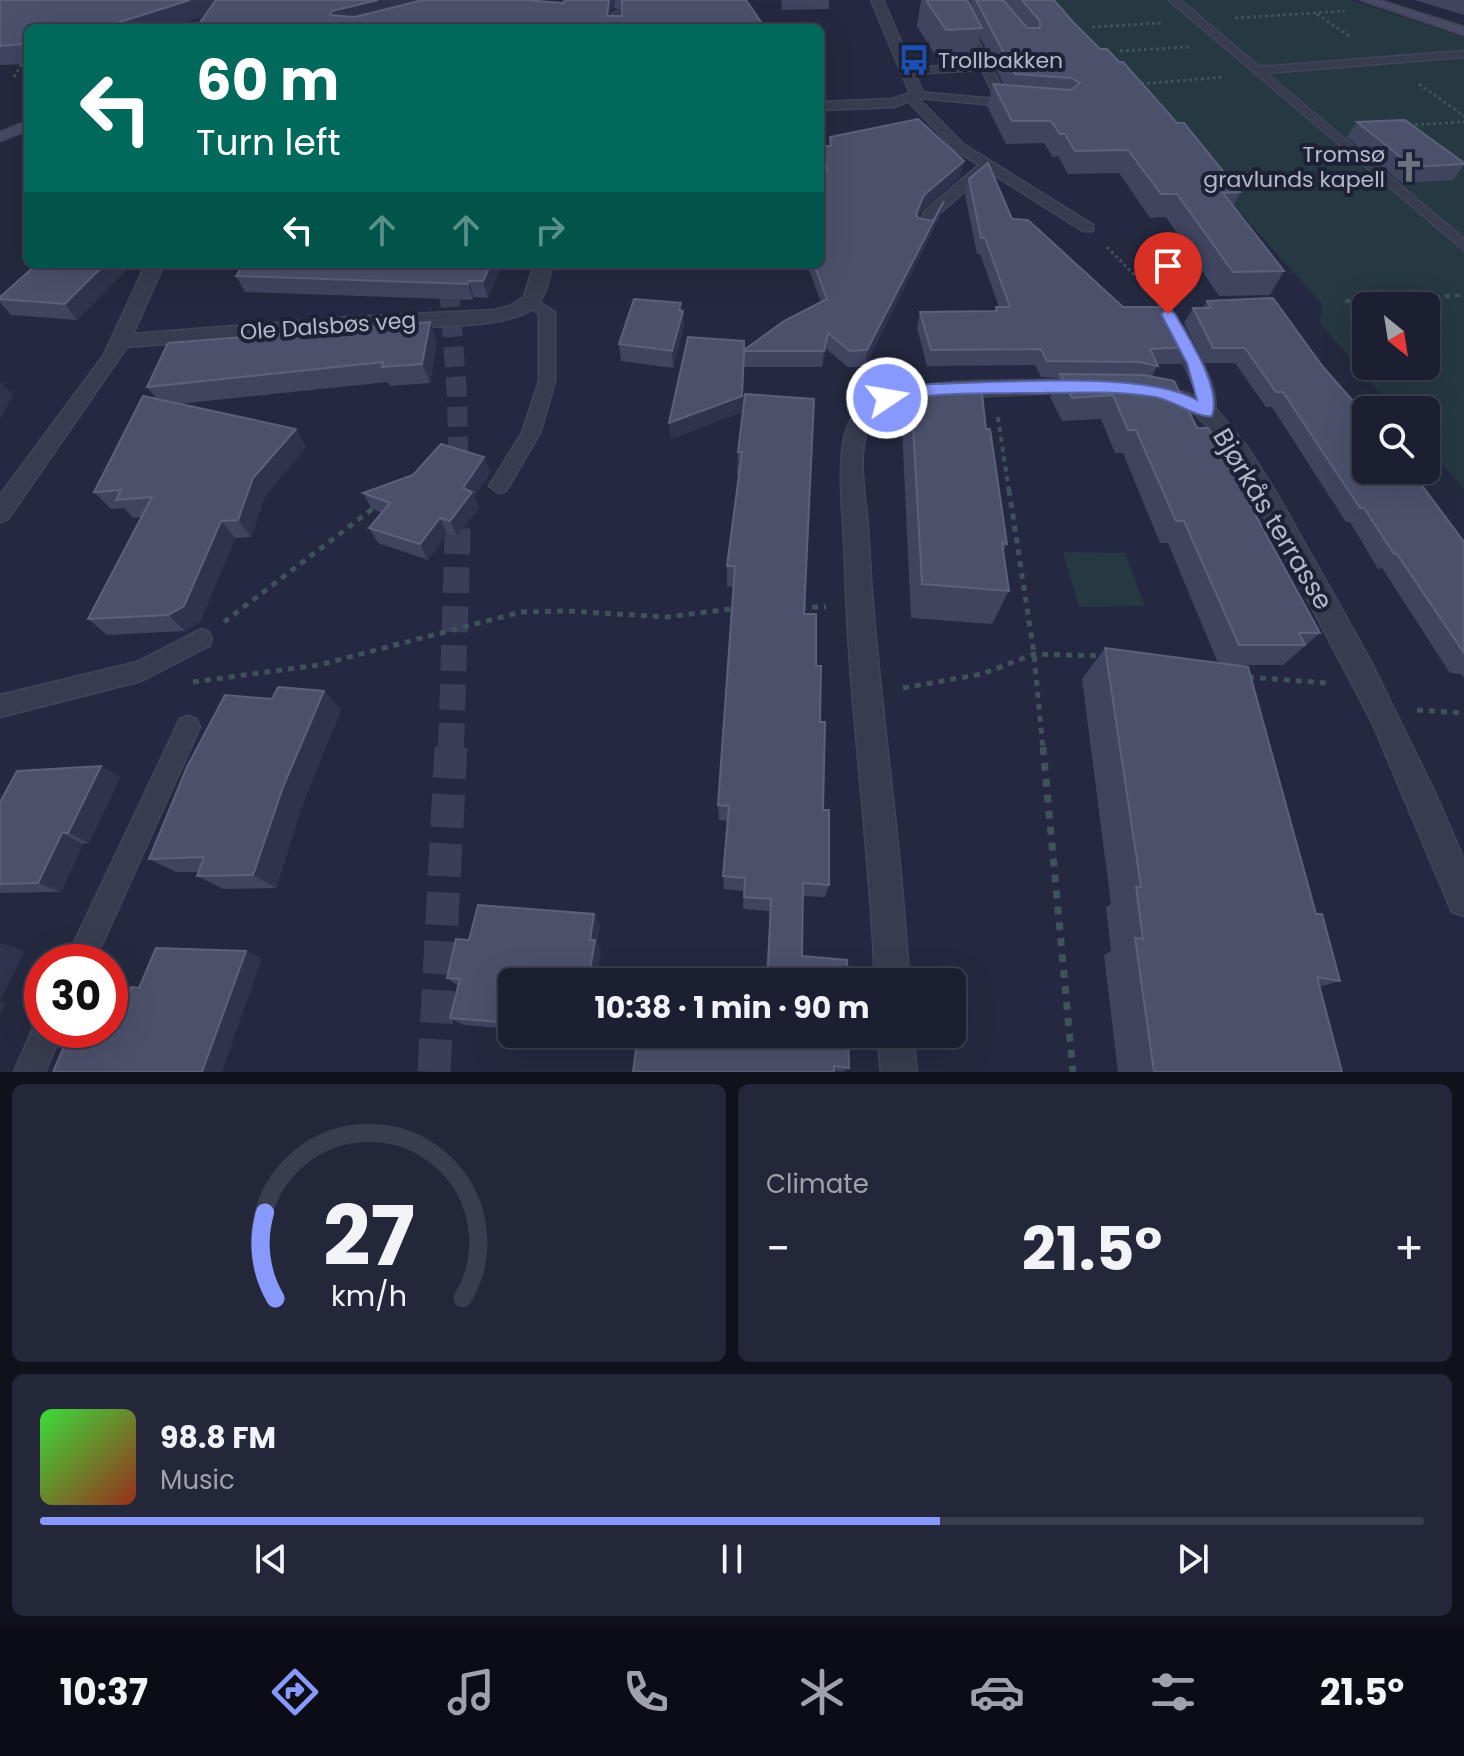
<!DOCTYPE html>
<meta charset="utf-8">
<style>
body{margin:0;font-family:Poppins,sans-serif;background:#242739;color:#f1f3f6;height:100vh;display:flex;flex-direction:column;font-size:30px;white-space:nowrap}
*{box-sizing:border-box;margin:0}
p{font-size:26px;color:#a0a2ab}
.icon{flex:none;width:44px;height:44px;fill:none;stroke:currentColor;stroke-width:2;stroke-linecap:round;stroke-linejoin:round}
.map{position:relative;height:1072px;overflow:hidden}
.panel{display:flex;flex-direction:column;gap:12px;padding:12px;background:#0f111b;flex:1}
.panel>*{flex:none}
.banner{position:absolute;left:24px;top:24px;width:800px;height:244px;border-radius:12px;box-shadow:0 8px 32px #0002,0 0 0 2px #393d4d;background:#00695c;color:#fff;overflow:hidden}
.needle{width:52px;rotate:150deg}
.tools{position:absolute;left:1352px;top:292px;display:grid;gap:16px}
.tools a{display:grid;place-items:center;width:88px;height:88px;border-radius:12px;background:#1b1f31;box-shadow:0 8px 32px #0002,0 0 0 2px #393d4d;font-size:40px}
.speed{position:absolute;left:24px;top:944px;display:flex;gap:16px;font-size:40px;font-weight:700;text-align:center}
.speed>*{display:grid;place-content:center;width:104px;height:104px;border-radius:50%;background:#1b1f31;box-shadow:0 8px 32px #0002,0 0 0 2px #393d4d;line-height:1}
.speed .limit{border:12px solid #d22;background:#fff;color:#111}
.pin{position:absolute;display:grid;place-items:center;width:68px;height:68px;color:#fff;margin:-82px -34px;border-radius:50% 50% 50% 0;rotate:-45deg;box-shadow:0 0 8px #0007}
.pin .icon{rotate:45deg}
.me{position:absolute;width:88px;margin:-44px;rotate:78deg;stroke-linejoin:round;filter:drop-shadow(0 0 6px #0008)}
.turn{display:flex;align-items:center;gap:28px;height:168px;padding:0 40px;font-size:36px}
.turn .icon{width:104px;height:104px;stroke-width:2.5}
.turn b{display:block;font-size:56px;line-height:68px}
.lanes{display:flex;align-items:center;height:76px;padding:0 40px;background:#0003;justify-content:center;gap:40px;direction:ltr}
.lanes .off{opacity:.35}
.big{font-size:60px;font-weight:700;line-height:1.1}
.panel .tile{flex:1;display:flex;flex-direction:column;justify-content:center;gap:12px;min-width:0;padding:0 28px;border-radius:12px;background:#242739}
.panel .dial{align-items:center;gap:0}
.dial svg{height:208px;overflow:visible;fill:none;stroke:#393d4d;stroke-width:7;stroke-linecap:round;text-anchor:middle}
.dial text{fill:#f1f3f6;stroke:none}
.song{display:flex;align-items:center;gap:24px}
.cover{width:96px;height:96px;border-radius:12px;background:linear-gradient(135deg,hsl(120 70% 55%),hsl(10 70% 35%))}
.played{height:8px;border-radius:4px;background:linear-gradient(90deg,#8899fd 65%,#393d4d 65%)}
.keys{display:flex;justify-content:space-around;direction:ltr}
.heat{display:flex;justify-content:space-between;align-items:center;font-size:44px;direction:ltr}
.panel .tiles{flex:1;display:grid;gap:12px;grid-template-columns:1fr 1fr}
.tile:last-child{grid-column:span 2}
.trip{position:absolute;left:498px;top:968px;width:468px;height:80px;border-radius:12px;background:#1b1f31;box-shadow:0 8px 32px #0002,0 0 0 2px #393d4d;font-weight:700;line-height:80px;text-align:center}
.dock{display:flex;height:128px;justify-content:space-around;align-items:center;background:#0b0c14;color:#a0a2ab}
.dock .icon{width:56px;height:56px}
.dock .active{color:#8899fd}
.dock b{font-size:36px;color:#f1f3f6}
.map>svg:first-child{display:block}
.green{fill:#263842;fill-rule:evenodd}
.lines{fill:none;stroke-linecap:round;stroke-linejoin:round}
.primary-tunnel-far3{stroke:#3a3e56;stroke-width:16;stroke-dasharray:16 8;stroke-linecap:butt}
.primary-tunnel-far2{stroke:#3a3e56;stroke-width:20;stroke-dasharray:20 10;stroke-linecap:butt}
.primary-tunnel-far1{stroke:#3a3e56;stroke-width:26;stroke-dasharray:26 13;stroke-linecap:butt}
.primary-tunnel{stroke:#3a3e56;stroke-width:33;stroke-dasharray:33 16;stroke-linecap:butt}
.lane-casing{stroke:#42455a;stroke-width:3}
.street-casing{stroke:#42455a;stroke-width:3}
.secondary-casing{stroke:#42455a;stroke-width:3}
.path-far3{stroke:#3f515a;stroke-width:3;stroke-dasharray:3 3;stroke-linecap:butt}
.path-far2{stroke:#3f515a;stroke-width:4;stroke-dasharray:5 5;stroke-linecap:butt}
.path-far1{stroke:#3f515a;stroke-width:5;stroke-dasharray:6 6;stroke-linecap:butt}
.path{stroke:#3f515a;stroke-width:7;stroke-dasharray:8 8;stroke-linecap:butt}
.lane{fill:#383c50;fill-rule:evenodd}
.street{fill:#383c50;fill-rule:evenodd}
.secondary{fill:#464a64;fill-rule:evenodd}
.wall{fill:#3f455f;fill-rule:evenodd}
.shaded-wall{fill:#2f344e}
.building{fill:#4c516b;stroke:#5c617a;stroke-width:2}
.route{fill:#8899fd;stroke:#5863a4;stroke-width:2}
.labels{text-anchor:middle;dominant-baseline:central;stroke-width:8;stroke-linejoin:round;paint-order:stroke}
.far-poi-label{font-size:22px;fill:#b5b8cb;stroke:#1d2136;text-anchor:start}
.far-street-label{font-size:22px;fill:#b5b8cb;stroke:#1d2136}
.street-label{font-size:26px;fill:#b5b8cb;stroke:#1d2136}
</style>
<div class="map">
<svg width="1464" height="1072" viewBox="0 0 1464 1072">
<rect width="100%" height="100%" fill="#242941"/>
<g class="green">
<path d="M1049 0H1351L1464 37V489L1426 446V410H1395L1320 323 1322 304ZM1366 306H1426V366H1366Z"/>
<path d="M1063 552 1125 553 1145 606 1079 607Z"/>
</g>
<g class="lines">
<path class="primary-tunnel-far3" d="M446 264 449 289"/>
<path class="primary-tunnel-far2" d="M449 287 457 396 459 492"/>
<path class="primary-tunnel-far1" d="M451 749 459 490"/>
<path class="primary-tunnel" d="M434 1072 451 747"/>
<defs>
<g id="lane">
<path d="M934 0H946L961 9 965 0H975L968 13 959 15Z"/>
<path d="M1169 0H1180L1259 67 1464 51V57L1266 73 1464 239V250Z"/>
<path d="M617 11 622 14 621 28H611L612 14Z"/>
<path d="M961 22 970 24 1008 100 1022 104 1016 107 918 98 963 144 1093 225V231H1083L988 171 935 217 928 234 916 231 924 212 979 165 955 150 906 99 917 92 996 99 982 70 909 74 904 71 909 68 979 64Z"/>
<path d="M531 297 555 312V381L540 433 506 491 499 493 489 486 522 433 539 381V314L523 302Z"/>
<path d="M1175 322 1183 327C1194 350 1224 391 1213 416L1207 418 1198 412 1195 388 1167 327Z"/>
<path d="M201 629 209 632 212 639 209 646 141 681 0 717V695L137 662Z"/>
<path d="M188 716 196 719 200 727 94 962H65L180 719Z"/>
<path d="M42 1018V1030H63L45 1072H14L37 1019Z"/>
</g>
<g id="street">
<path d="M871 0H883L924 95 894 107 820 110V102L892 99 910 93Z"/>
<path d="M146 264H164L133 334 350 317 495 310 510 306 524 297 534 264H552C549 285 544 305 523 314 486 330 402 326 359 328 282 332 205 341 127 347L8 519 0 522V495L104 355Z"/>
<path d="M1084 380 1094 387 1091 392 908 399C893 403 876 410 869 425 856 454 866 498 868 528 875 680 901 830 909 982H875C870 841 848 701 845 560 844 522 838 482 843 445 845 430 852 413 864 403 898 375 1036 381 1084 380Z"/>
<path d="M1153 384 1190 394 1216 409 1248 448 1278 496 1369 658 1436 795 1464 860V916L1452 912 1372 722 1243 476 1212 431 1196 415 1176 404 1146 396 1143 391 1146 386Z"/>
<path d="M877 1034H913L917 1072H881Z"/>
</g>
<g id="secondary">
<path d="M1361 0H1379L1464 27V35Z"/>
<path d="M28 121V130L0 141V132Z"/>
</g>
</defs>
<use href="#lane" class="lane-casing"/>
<use href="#street" class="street-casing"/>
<use href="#secondary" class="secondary-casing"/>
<g class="path-far3">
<path d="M1317 14 1352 38"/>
<path d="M1235 18 1345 11"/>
<path d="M1092 27 1161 23"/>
<path d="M1120 51 1189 47"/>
<path d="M14 77 23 61"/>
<path d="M1141 84 1224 77"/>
<path d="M1419 84 1464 116"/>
<path d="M1409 125 1464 122"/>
<path d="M1107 247 1148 289"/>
</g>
<g class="path-far2">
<path d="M1147 287 1162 307"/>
<path d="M1345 301 1464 295"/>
<path d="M998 417 1009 492"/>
</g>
<g class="path-far1">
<path d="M1009 490 1034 654 1043 749"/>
<path d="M800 607H826"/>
<path d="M224 622 375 507"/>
<path d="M1248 677 1326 683"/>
<path d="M193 682 319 665 521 612 567 611 666 617 738 608"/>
<path d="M903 688 982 674 1034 654 1104 656"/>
<path d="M1417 710 1464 713"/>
</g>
<path class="path" d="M1043 747 1073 1072"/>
<use href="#lane" class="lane"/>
<use href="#street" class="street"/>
<use href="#secondary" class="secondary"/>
</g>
<g class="wall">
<path d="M0 0 563 3 565 0H746L765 28 205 16 28 28V64L0 65ZM615 8 622 11V16H610V11Z"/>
<path d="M781 0H829V9L782 10Z"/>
<path d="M921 0H967L971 8 972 0H1054L1073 22 1100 49 1119 62 1240 192 1233 206 1284 271 1270 295 1219 296 1166 217 1150 218 1119 173 1068 174 1058 156 1053 157 1044 143 1006 144 987 106 993 84 1004 85 980 37 974 61 940 63 917 26Z"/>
<path d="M1414 0H1464V15Z"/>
<path d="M1357 122 1464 163V165L1453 180 1402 183 1347 137Z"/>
<path d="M830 137 960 177 921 211 918 218 933 221 944 201 940 216 865 367H848L826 349 822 367H743L742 412 670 439 744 350 821 302 807 264H820L824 171 822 161 823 146H829Z"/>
<path d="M969 179 1012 219 1123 307 1190 347 1181 364H1158L1152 376 1197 428 1320 633 1283 665H1235L1316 914 1340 981 1319 987 1342 1072H1118L1104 955 1111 951 1106 907 1111 904 1082 679 1105 648 1218 663 1168 543H1160L1123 453H1115L1101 419 1062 421 1050 397 1058 378 1041 377 1035 365 927 366 917 328 920 312 995 311 996 307H999L980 254H977L965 195Z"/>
<path d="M37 264H132L77 320 11 315 0 302V297Z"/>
<path d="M244 264H502L488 298 474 297 473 300 245 292 236 276Z"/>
<path d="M1207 301 1366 470 1464 542V678L1461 674 1450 673 1382 568 1378 569 1350 522H1346L1272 407H1266L1235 363H1204L1184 323 1193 308H1203Z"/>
<path d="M681 310 683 311 684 327 673 368 621 361 619 344Z"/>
<path d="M437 341 430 383 390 386 388 382 178 404 296 429 306 447 265 496 251 537 235 538 200 622 185 631 107 635 88 619 141 517 133 518 124 508 111 509 94 492 157 399 147 387Z"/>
<path d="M911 390 986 429 1007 544 1003 552 1009 591 992 624 911 618 902 427Z"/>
<path d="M745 394 804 614 816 666 820 722 823 810 829 885 825 897 803 896 802 956 766 971 770 911 743 909 744 891 724 889 723 876 728 821 719 820 718 805 734 587 727 586V566L739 474H737L738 452Z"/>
<path d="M484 457 490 473 474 496 479 508 457 536 447 534 428 560 378 543 369 528 382 513 372 509 363 493Z"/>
<path d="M324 691 341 710 303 803 276 888 223 889 197 876 199 872H176L149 859 272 699Z"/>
<path d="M101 766 120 777 89 843 83 844 61 892 0 893V802Z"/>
<path d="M594 914 600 925 597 944 601 950 596 982H512V1029L464 1025 450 1018 458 986 447 978 469 940Z"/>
<path d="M577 1034H848L849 1068 843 1072 834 1071 637 1039Z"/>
</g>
<g class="shaded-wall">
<path d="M190 0H227L228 8 168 28H101Z"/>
<path d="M378 0H434L337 25 330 15 332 11Z"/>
<path d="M609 0H615V8L610 11 609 28 607 16Z"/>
<path d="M964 161 960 177 921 211 913 230 916 214 924 195Z"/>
<path d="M944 201 940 216 865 367 867 350Z"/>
<path d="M105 264H132L77 320 65 304Z"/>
<path d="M491 264H502L488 298 483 281Z"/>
<path d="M469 281 474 297 473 300 468 284Z"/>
<path d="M681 303 682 316 683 311 684 327 673 368 672 351Z"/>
<path d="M430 322 437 341 430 383 422 364Z"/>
<path d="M828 333 826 349 822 367 824 351Z"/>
<path d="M744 351 742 412 670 439 669 423Z"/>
<path d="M0 381 13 395 0 419Z"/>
<path d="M296 429 306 447 265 496 251 537 238 520 253 478Z"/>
<path d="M484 457 490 473 474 496 479 508 457 536 450 521 463 488Z"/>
<path d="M440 518 447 534 428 560 420 544Z"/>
<path d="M221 521 235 538 200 622 185 631 168 615Z"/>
<path d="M324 691 341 710 303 803 276 888 253 875 283 787Z"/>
<path d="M101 766 120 777 89 843 68 833Z"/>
<path d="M62 833 83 844 61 892 38 883Z"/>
<path d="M594 914 600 925 597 944 601 950 596 982H588L590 940Z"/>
<path d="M0 943 25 951 0 1002 6 1003 0 1015Z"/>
<path d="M246 951 262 958 222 1072H202Z"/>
</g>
<g class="building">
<path d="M0 0H190L101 28H28V48L22 44 0 46Z"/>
<path d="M216 0H378L332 11 330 15 355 17 423 0H525L563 3 565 0H609L607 16H622V0H746L765 28H196Z"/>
<path d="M926 0H967L982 28 946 30Z"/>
<path d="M976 0H1003L1027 28H1040V21L1022 0H1054L1073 22 1100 49H1107L1119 62H1123L1177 123H1184L1240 192 1223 193 1284 271 1233 272 1177 194H1161L1128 150 1075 151 1065 134H1060L1051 121H1012L993 84 1071 90 1080 83 1071 78 1015 74Z"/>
<path d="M918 119 964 161 924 195 916 214 918 218 933 221 944 201 867 350 850 351 828 333 824 351H744L742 396 669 423 688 337 744 341V350L784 321 827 299 814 264H820V171H827L823 146H831L830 137Z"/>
<path d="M1405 120 1464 163V164L1413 167 1357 122Z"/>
<path d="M988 163 1012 219 1028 220 1123 307H1170L1190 347 1150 349 1158 366 1140 362 1047 361 1041 349 931 350 920 312 997 311 996 307H1010L985 238H981L969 179Z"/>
<path d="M37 264H105L65 304 0 299V297Z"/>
<path d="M244 264H491L483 281H469L468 284 236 276Z"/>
<path d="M1273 298 1323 367 1353 401H1358L1366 413V470H1407L1411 476H1415L1464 542V653L1397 554H1394L1364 508H1360L1283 392H1276L1245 348H1213L1193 308H1211L1207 301Z"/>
<path d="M634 299 681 303 679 310 683 311 672 351 619 344Z"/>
<path d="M430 322 422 364 382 367 383 362 147 387 168 343Z"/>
<path d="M1060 374 1144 375 1174 381 1197 428H1208L1320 633H1299L1305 645H1239L1184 521H1176L1136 430H1128L1113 395 1072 398Z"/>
<path d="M911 390 982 394 986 429H990L1007 544 1002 543 1009 591 922 584Z"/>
<path d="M745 394 814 399 804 614H816V666H821L820 722H825L823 810H829V885L803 883 802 956 847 960 848 982H757L758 970 768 971 771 899 744 897 745 878 723 876 729 806 718 805 735 566H727L742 452H738Z"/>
<path d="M143 396 296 429 253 478 238 520 221 521 184 606 168 615 88 619 152 497 116 500 121 490 94 492Z"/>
<path d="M441 444 484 457 463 488 472 492 450 521 440 518 420 544 369 528 390 503 363 493 413 475Z"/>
<path d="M1105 648 1248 667 1316 914H1322L1340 981 1317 977 1342 1072H1154L1135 938 1143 939 1136 887H1141Z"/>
<path d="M278 687 324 691 283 787 253 875 197 876 204 857 149 859 187 767 225 695 272 699Z"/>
<path d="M101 766 68 833H62L38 883 0 884V802L17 771Z"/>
<path d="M478 905 594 914 590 940H595L588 982H512V1023L450 1018 460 979 447 978 456 939 469 940Z"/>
<path d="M156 948 246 951 202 1072H53L71 1030H110V1017H119L131 987 139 988Z"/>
<path d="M638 1034H848L849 1068 834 1066V1072H633Z"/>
</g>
<path class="route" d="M1168 309 1175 314C1189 339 1222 388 1212 416 1199 419 1173 400 1155 397 1111 390 1066 393 1021 393 975 394 931 391 887 404L879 398 881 395 908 386 932 384C998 383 1143 370 1197 400L1187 363 1161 314Z"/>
<defs>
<symbol id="bus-bare" viewBox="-9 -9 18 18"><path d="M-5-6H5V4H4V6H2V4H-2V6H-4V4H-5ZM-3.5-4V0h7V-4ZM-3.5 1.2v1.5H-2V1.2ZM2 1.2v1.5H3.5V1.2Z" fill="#1a4fb4" stroke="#1d2136" stroke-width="2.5" paint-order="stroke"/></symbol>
<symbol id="church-bare" viewBox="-9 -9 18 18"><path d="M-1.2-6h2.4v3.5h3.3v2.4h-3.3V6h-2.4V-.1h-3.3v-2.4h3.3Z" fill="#6b7280" stroke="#1d2136" stroke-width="2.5" paint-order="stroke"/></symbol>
</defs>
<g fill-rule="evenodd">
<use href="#bus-bare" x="892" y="38" width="44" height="44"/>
<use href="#church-bare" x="1387" y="145" width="44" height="44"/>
</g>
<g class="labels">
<g class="far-poi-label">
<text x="938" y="60">Trollbakken</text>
<text x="1385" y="154" text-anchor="end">Tromsø<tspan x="1385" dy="25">gravlunds kapell</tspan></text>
</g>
<g class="far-street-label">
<text transform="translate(328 326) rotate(-4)">Ole Dalsbøs veg</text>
</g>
<g class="street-label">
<text transform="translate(1273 519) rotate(59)">Bjørkås terrasse</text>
</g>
</g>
</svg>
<div class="tools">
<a><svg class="needle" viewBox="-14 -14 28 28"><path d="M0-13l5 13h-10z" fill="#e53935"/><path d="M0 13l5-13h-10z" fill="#a0a2ab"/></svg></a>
<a><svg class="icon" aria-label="search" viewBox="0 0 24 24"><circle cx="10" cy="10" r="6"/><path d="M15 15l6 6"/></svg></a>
</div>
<div class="speed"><div class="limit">30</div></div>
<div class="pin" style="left:1168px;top:314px;background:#d93025"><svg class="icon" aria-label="arrive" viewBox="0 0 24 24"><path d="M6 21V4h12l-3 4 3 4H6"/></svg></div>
<svg class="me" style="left:887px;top:398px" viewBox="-20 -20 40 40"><circle r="17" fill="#8899fd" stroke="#fff" stroke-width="3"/><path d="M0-11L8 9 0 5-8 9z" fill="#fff"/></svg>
<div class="trip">10:38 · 1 min · 90 m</div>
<div class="banner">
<div class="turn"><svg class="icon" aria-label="left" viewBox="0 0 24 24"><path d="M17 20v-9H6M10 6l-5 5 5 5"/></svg><div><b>60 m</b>Turn left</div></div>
<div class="lanes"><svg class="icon" aria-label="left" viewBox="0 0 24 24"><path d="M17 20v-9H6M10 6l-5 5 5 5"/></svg><svg class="icon off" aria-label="ahead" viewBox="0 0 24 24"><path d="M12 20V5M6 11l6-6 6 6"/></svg><svg class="icon off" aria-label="ahead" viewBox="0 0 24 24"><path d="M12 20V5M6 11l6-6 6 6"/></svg><svg class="icon off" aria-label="right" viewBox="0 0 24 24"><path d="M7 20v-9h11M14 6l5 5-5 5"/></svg></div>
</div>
</div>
<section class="panel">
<div class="tiles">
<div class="tile dial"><svg viewBox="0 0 100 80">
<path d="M14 69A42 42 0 1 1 86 69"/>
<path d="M14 69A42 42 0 0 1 10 36" stroke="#8899fd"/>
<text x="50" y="56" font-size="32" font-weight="700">27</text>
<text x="50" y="72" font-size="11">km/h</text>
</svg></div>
<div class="tile"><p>Climate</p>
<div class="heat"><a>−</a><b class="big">21.5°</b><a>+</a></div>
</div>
<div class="tile">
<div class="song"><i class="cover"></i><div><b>98.8 FM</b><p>Music</p></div></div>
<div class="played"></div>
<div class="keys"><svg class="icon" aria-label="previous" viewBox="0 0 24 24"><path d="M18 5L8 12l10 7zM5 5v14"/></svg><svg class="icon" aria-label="pause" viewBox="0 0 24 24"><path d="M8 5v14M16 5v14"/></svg><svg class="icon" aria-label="next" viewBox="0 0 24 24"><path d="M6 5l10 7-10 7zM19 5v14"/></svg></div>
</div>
</div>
</section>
<nav class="dock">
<b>10:37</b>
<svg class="icon active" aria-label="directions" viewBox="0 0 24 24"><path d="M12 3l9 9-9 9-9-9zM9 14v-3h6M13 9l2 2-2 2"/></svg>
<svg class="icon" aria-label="music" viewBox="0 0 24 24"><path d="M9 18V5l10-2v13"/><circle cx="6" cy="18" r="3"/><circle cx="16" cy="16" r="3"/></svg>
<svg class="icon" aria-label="phone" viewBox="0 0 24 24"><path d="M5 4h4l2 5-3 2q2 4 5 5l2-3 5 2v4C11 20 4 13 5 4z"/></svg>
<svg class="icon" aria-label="climate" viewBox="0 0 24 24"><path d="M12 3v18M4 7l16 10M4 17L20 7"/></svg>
<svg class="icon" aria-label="car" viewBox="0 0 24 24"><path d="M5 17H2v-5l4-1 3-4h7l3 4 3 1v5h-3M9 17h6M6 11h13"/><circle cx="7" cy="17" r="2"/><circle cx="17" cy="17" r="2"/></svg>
<svg class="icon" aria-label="filters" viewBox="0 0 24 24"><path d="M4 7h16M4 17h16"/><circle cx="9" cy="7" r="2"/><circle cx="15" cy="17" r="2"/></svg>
<b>21.5°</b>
</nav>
